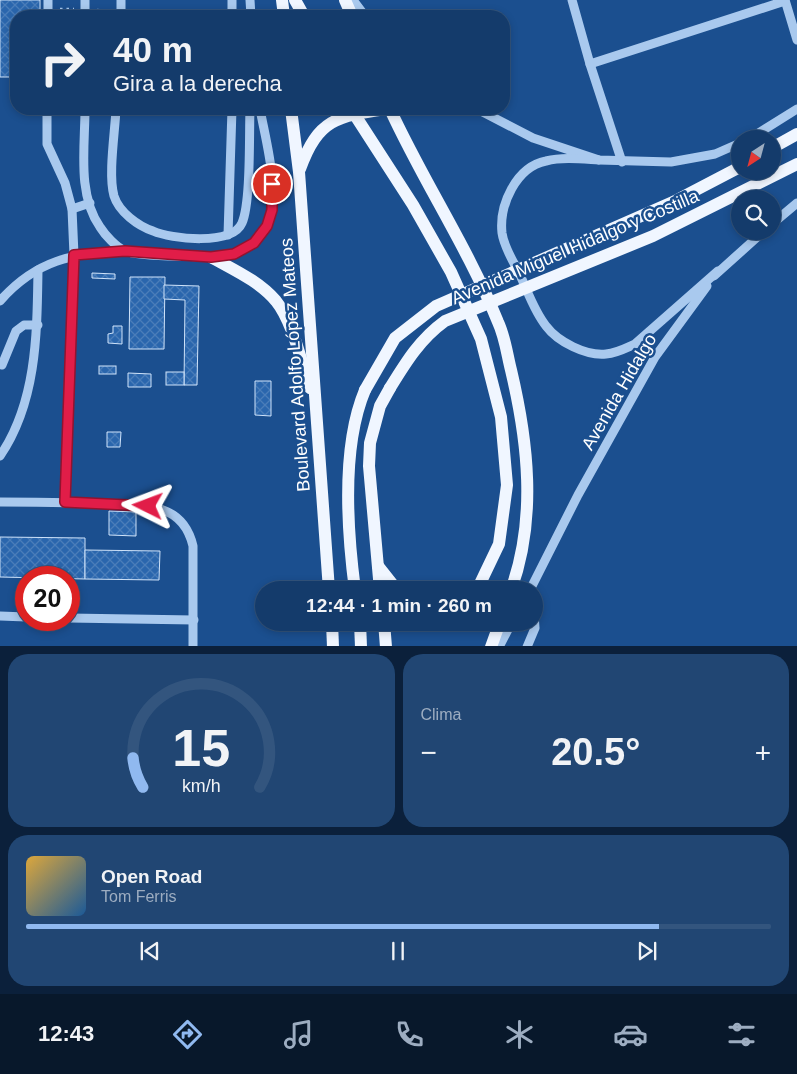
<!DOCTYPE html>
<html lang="es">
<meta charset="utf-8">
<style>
body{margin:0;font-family:Helvetica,sans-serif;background:#214673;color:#f1f3f6;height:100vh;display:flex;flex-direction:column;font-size:19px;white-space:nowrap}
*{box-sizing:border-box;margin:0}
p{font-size:16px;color:#9dadc1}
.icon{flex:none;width:28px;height:28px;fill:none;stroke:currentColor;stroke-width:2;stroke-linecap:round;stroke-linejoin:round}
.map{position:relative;height:646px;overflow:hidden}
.side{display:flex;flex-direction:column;gap:8px;padding:8px;background:#0b203b;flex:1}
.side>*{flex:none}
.top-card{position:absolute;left:10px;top:10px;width:500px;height:105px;border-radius:20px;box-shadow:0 2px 8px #0003,0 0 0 1px #33557e;background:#143b6b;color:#f1f3f6;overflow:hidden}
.needle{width:32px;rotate:216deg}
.tools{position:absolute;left:731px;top:130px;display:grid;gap:10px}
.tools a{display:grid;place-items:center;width:50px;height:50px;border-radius:50%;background:#143b6b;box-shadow:0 2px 8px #0003,0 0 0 1px #33557e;font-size:25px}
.speed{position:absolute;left:15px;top:566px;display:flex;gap:10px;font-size:25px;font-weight:700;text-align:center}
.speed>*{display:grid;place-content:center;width:65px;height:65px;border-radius:50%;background:#143b6b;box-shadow:0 2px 8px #0003,0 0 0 1px #33557e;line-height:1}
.speed .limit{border:8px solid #d22;background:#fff;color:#111}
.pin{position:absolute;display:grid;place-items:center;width:42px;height:42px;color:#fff;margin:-21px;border:2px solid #fff;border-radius:50%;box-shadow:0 1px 5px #0007}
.me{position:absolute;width:55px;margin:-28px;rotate:273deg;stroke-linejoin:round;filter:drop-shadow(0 0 4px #0008)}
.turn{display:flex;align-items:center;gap:18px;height:105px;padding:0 20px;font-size:22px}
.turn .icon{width:65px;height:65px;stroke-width:2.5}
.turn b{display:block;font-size:35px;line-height:42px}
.big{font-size:38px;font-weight:800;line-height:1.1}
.side .tile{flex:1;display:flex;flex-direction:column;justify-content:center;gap:8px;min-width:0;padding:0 18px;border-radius:20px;background:#214673}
.side .dial{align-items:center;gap:0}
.dial svg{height:130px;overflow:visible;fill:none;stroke:#33557e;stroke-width:7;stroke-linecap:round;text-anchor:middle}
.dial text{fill:#f1f3f6;stroke:none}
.song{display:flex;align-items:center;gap:15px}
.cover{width:60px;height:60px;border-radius:8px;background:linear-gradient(135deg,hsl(40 70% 55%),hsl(210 70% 35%))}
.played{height:5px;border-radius:2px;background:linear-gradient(90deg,#90b9f0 85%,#33557e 85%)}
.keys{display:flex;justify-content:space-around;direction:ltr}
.heat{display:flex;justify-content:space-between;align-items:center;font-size:28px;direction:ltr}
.side .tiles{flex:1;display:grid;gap:8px;grid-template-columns:1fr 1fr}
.tile:last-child{grid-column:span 2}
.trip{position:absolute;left:255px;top:581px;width:288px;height:50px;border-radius:25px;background:#143b6b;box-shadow:0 2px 8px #0003,0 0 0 1px #33557e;font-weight:800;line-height:50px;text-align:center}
.dock{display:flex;height:80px;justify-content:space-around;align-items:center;background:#08182b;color:#9dadc1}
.dock .icon{width:35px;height:35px}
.dock .selected{color:#90b9f0}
.dock b{font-size:22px;color:#f1f3f6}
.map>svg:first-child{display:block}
.building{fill:url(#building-cross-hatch);stroke:#cfe3fa}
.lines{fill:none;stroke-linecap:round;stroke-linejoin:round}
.path{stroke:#a9c9ee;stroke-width:2.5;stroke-dasharray:2.5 4;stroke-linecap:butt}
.minor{stroke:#a9c9ee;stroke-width:9}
.major{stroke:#f0f6ff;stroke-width:12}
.major-bridge{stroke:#f0f6ff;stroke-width:12}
.route-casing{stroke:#92132f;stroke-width:12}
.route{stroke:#e11d48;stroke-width:9}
.labels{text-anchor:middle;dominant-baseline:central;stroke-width:5;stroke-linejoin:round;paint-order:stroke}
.street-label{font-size:18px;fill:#fff;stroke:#1b4f8f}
</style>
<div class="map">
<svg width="797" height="647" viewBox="0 0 797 647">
<defs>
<pattern id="building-cross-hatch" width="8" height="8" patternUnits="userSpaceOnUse" patternTransform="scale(1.25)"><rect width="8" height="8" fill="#2a66ad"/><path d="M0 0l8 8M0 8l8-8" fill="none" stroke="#4a7db9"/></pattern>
</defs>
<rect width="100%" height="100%" fill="#1b4f8f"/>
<g class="building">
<path d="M0 0H40V16H16V77H0Z"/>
<path d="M92 273 115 274V279L92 278Z"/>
<path d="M130 277H165L164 349H129Z"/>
<path d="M164 285 199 286 197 385H184L185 300 164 299Z"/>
<path d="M113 326H122V344L108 343V334L113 333Z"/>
<rect x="99" y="366" width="17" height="8"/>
<rect x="166" y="372" width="18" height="13"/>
<path d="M128 373 151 374V387H128Z"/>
<path d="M255 381H271V416L255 415Z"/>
<path d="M107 432H121L120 447H107Z"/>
<path d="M109 511 136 512V536L109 535Z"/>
<path d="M0 537 85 538V579L0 577Z"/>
<path d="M85 550 160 551 159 580 85 579Z"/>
</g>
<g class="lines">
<g class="path">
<path d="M60 9H74"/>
<path d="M97 10 109 11"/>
</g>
<g class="minor">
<path d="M232 0V16"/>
<path d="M250 0 251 16"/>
<path d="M353 0 365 16"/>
<path d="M572 0 590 64 622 162"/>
<path d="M785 0 797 40"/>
<path d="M48 16V0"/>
<path d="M85 16V0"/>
<path d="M121 16V0"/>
<path d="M590 64 785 1"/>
<path d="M47 109V144L65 183 72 209 74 255 65 502"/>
<path d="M85 109C85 147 77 194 100 227 105 235 116 247 125 251 137 256 221 259 234 254 247 249 262 238 267 225 281 193 266 142 260 109"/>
<path d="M116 109C115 132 108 175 114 196 119 212 138 226 153 231 171 239 232 246 242 223 251 202 249 135 250 109"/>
<path d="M477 109 533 138 599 160 671 162 715 154 740 143"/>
<path d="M749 139 797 109"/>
<path d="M599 160C581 159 563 157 546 161 516 167 499 205 502 233 504 248 514 262 520 275 528 292 534 311 546 326 558 342 586 356 606 354 617 353 626 348 635 344L718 271"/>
<path d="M72 209 90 203"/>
<path d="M772 224 797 203"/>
<path d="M228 235 232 109"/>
<path d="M714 276 764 231"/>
<path d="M0 301C36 260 73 253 125 251"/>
<path d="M2 365 16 331 24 325H38"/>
<path d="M0 456C37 402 37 333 38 270"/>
<path d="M0 502C39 502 78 502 116 505 131 505 148 504 163 510 180 516 189 529 193 546V647"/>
<path d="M530 590 578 495 655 357 707 286"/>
<path d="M0 616 26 617"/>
<path d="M69 618 194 620"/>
<path d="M499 647 512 622"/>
<path d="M527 647 535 628 534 613"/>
</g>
<g class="major">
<path d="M282 0 284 16"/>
<path d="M295 0 304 16"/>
<path d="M345 0 352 16"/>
<path d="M291 109 299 172 329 590"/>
<path d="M351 109 413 205 451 272 481 339 501 417 507 485 499 544 477 590"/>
<path d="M390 109C423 181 468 248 498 322 505 337 507 354 511 370 528 442 537 518 511 590"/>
<path d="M772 148 797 134"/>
<path d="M300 169C318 119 337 116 386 109"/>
<path d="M211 257C234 270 259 281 276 301 293 322 301 362 310 388"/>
<path d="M378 566 397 590"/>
<path d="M355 590C347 529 341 447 365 390"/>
<path d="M380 590 369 466 370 443 380 406 390 388"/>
<path d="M332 622 333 647"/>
<path d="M360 622 361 647"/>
<path d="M384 622 386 647"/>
<path d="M491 647 500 622"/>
</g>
<g class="major-bridge">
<path d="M390 388C406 362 420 339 445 321L653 236 797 164"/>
<path d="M365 390 395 338 436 306 673 202 740 167"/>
</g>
</g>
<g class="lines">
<defs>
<path id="route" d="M148 506 65 502 74 255 125 251 211 257 234 254 254 243 267 226 272 210V184"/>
</defs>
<use href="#route" class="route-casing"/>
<use href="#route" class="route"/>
</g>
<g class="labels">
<g class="street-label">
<text transform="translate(575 247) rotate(-23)">Avenida Miguel Hidalgo y Costilla</text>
<text transform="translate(295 365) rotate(-94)">Boulevard Adolfo López Mateos</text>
<text transform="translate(619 392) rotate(-60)">Avenida Hidalgo</text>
</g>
</g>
</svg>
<div class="tools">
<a><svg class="needle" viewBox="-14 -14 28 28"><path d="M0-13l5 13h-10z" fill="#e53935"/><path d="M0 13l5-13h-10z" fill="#9dadc1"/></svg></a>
<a><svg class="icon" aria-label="search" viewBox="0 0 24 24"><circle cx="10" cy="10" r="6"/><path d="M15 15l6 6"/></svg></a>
</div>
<div class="speed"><div class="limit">20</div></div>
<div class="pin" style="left:272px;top:184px;background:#d93025"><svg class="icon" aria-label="arrive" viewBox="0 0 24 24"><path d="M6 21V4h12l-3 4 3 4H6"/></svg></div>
<svg class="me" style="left:148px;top:506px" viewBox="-20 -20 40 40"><path d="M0-17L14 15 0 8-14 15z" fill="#e11d48" stroke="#fff" stroke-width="4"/></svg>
<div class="trip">12:44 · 1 min · 260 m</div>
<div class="top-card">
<div class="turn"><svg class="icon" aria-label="right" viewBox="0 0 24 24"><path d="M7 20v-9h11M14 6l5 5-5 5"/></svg><div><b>40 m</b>Gira a la derecha</div></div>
</div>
</div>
<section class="side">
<div class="tiles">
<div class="tile dial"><svg viewBox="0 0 100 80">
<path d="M14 69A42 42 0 1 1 86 69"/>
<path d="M14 69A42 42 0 0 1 8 51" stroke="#90b9f0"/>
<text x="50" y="56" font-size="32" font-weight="700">15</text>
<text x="50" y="72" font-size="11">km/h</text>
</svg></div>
<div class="tile"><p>Clima</p>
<div class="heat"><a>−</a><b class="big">20.5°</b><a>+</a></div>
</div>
<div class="tile">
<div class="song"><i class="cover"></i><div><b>Open Road</b><p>Tom Ferris</p></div></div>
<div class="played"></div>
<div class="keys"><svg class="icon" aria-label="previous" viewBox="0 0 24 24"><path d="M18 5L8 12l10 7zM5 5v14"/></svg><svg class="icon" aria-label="pause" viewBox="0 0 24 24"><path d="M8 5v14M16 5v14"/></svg><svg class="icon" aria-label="next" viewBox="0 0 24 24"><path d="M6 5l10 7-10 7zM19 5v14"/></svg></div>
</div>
</div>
</section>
<nav class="dock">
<b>12:43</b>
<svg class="icon selected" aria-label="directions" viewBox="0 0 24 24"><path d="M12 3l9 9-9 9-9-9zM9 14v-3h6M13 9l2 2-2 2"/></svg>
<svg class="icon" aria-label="music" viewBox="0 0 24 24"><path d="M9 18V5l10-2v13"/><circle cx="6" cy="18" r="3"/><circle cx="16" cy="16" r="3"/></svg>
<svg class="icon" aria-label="phone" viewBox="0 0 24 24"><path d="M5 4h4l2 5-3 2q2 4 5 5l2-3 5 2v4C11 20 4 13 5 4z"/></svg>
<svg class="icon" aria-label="climate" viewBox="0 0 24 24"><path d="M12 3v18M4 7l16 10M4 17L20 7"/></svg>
<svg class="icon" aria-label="car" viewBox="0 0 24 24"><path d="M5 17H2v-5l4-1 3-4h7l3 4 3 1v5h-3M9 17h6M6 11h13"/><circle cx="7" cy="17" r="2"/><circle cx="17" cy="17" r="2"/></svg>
<svg class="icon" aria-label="filters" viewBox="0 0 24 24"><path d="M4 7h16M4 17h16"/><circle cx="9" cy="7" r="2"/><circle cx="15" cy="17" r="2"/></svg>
</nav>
